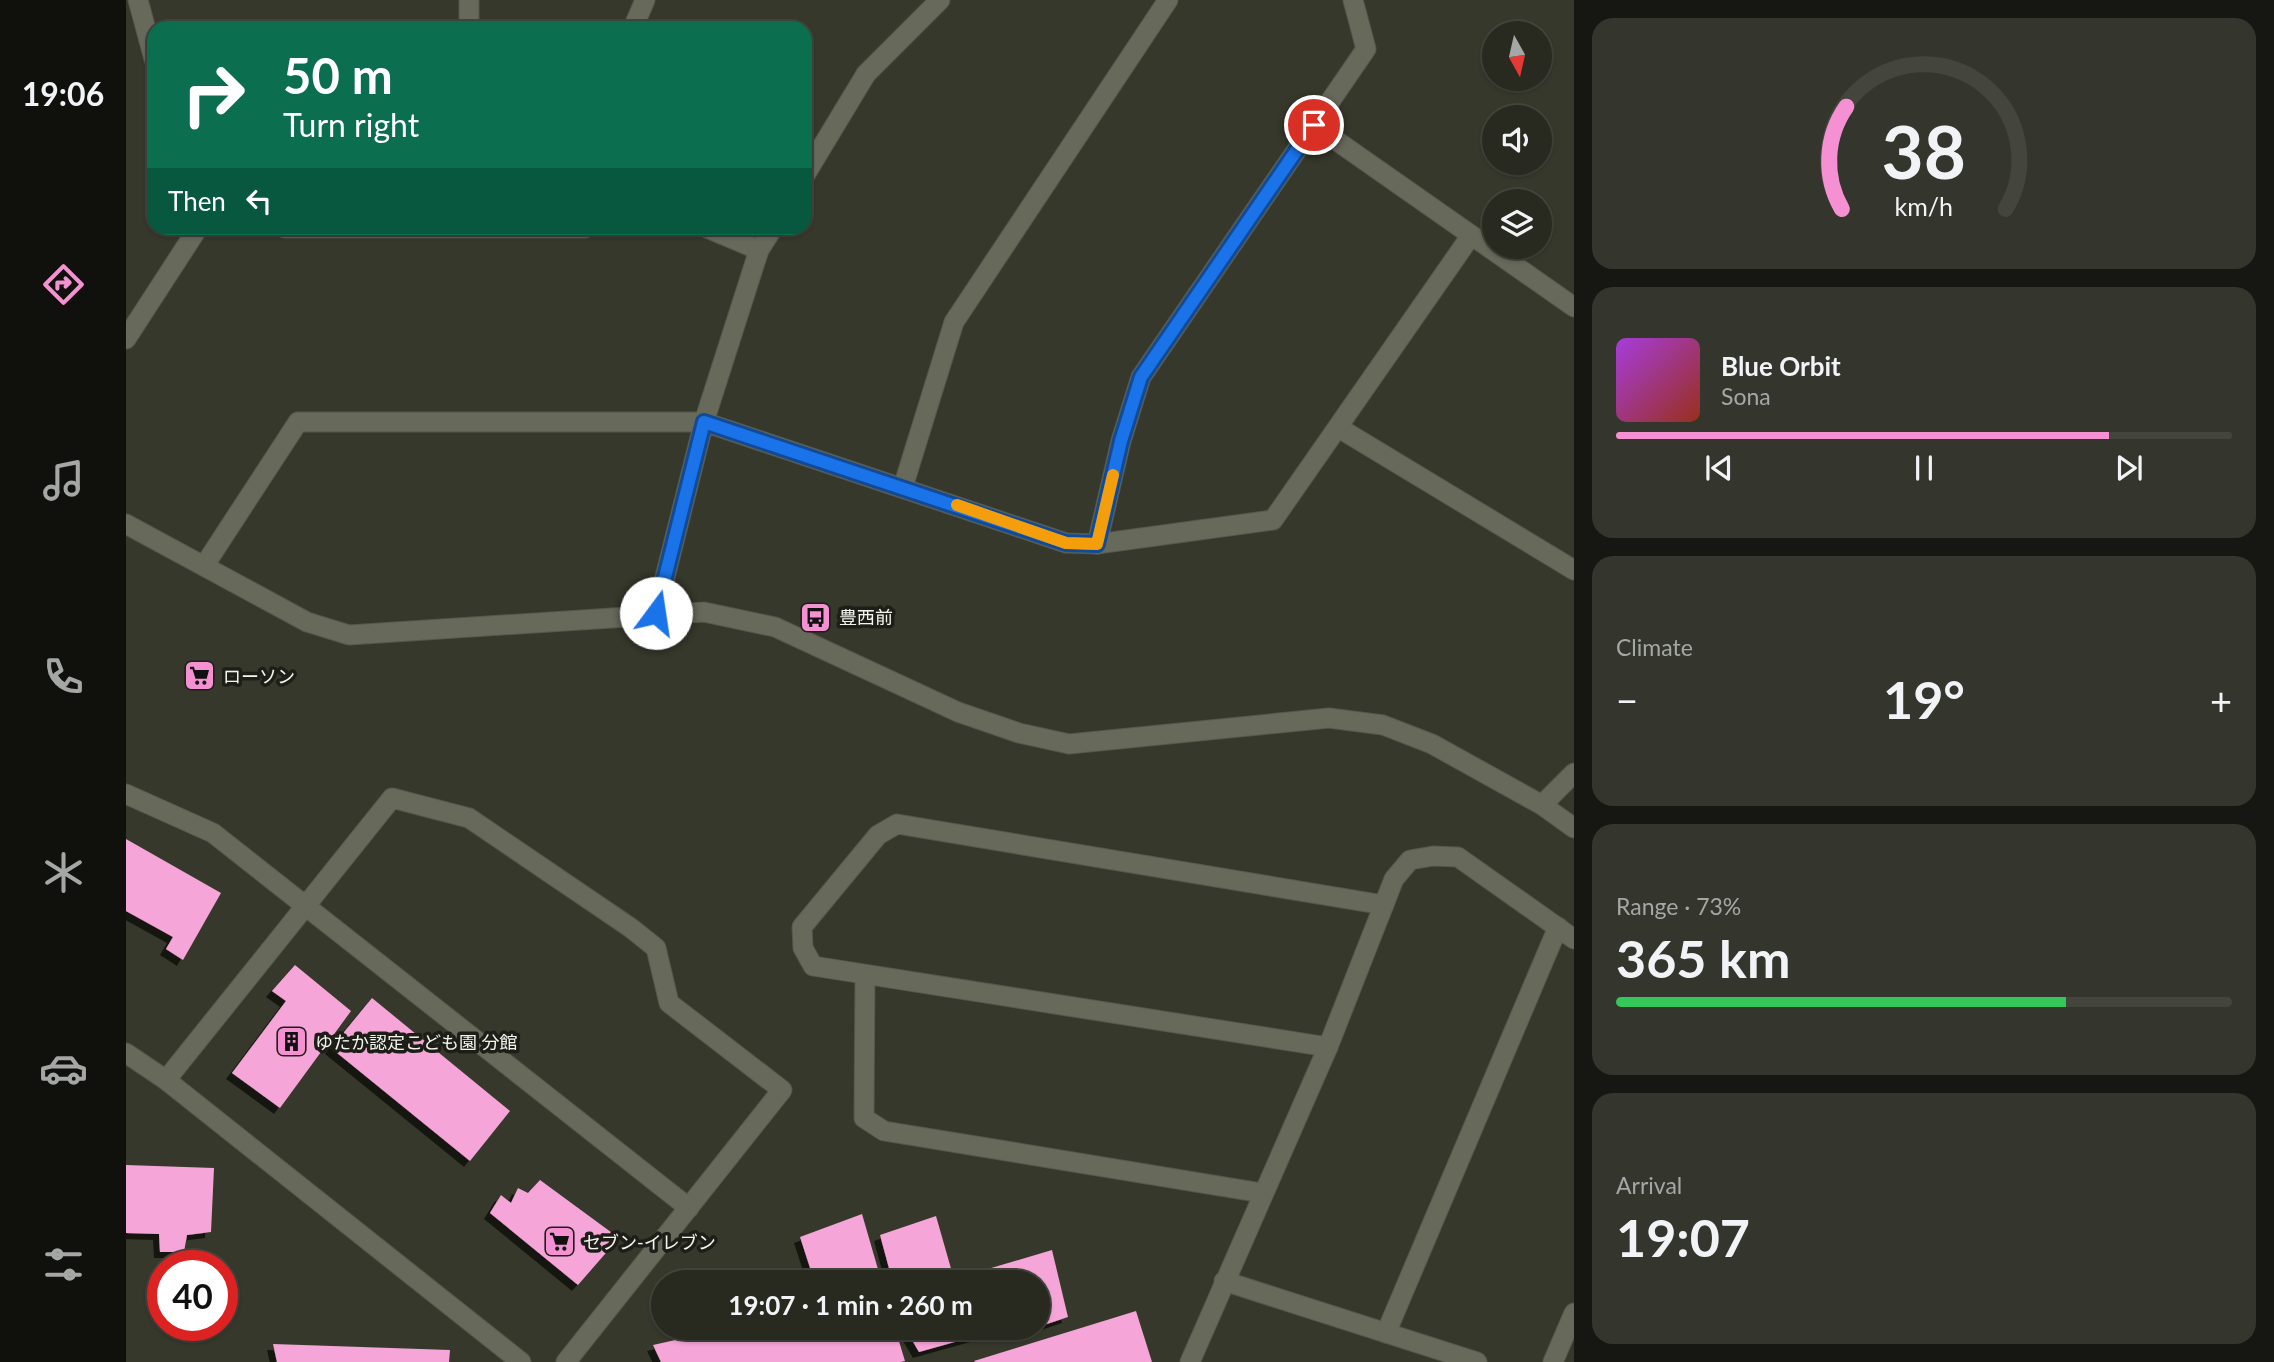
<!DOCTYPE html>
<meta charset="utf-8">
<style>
body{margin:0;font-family:Lato,"Noto Sans JP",sans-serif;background:#34362d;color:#f1f3f6;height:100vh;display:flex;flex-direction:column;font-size:26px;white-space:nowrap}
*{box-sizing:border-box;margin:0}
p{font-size:23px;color:#a5a7a5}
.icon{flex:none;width:38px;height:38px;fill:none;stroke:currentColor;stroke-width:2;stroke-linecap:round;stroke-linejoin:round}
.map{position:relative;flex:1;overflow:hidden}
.details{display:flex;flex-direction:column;gap:18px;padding:18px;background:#161712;width:700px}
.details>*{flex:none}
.top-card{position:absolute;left:21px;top:21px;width:665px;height:214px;border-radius:21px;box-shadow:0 2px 5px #0004,0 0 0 2px #44463e;background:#0b6e4f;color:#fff;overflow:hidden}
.needle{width:46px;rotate:172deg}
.controls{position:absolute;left:1356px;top:21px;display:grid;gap:14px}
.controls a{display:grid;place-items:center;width:70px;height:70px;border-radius:50%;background:#282a20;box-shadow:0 2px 5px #0004,0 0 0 2px #44463e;font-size:35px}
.speed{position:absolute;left:21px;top:1250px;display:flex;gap:14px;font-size:35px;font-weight:700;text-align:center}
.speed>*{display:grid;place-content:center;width:91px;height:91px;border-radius:50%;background:#282a20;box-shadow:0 2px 5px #0004,0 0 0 2px #44463e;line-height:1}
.speed .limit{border:10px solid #d22;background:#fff;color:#111}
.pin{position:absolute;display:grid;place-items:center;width:60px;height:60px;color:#fff;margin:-30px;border:4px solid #fff;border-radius:50%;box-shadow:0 2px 7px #0007}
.me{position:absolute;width:77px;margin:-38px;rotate:14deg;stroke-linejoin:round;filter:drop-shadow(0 0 5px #0008)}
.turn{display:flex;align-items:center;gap:24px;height:147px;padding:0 21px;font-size:32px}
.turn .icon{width:91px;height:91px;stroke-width:2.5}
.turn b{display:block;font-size:49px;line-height:60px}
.then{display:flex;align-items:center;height:66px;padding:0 21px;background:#0003;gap:14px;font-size:26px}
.big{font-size:52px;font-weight:700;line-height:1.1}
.details .tile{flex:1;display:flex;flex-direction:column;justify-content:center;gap:10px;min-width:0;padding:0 24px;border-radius:21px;background:#34362d}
.details .dial{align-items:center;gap:0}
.dial svg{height:182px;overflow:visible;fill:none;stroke:#44463e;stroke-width:7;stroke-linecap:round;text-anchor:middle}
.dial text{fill:#f1f3f6;stroke:none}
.song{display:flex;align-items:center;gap:21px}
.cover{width:84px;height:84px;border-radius:10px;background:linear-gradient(135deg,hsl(280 70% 55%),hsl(10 70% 35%))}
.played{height:7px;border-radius:4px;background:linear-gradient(90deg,#f591d2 80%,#44463e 80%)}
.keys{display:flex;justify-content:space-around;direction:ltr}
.heat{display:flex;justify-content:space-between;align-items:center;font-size:38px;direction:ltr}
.charge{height:10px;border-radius:5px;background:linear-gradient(90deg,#34c759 73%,#44463e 0)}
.trip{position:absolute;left:525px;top:1270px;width:399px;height:70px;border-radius:35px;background:#282a20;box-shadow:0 2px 5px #0004,0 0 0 2px #44463e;font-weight:700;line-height:70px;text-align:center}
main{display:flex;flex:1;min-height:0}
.tab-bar{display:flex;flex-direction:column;width:126px;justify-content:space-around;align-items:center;background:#10110d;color:#a5a7a5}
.tab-bar .icon{width:49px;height:49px}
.tab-bar .on{color:#f591d2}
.tab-bar b{font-size:32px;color:#f1f3f6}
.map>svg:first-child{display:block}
.building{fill:#f5a5d8;filter:url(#shadow)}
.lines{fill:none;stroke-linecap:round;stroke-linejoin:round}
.minor-casing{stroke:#56574c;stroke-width:21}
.tertiary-casing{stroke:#56574c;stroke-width:21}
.minor{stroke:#67695b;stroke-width:19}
.tertiary{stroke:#67695b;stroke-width:19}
.route-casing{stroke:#114b97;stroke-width:18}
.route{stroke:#1a73e8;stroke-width:12}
.slow{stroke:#f59e0b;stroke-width:12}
.labels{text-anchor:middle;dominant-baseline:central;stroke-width:7;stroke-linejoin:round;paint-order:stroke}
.poi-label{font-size:18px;fill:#f4f5ed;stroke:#1e1e19;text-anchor:start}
</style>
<main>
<nav class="tab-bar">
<b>19:06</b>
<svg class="icon on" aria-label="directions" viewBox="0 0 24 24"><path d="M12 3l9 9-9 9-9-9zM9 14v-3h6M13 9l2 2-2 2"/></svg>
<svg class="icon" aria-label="music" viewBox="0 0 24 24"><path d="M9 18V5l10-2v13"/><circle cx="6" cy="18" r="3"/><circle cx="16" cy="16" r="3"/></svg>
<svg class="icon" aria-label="phone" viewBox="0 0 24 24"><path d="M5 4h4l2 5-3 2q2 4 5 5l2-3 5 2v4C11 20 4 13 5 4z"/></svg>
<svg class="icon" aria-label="climate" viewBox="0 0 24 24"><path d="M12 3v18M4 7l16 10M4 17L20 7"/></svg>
<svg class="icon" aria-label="car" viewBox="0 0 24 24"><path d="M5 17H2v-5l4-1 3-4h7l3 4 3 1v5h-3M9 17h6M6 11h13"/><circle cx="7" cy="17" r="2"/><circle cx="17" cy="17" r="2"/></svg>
<svg class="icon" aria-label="filters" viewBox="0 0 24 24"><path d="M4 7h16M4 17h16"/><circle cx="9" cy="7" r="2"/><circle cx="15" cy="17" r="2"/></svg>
</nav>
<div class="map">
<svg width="1448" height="1362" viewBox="0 0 1448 1362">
<defs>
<filter id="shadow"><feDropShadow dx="-6" dy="6" stdDeviation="0" flood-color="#0009"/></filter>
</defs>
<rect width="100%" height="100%" fill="#36382b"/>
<g class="building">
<path d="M0 839 95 893 57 960 40 949 47 937 0 911Z"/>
<path d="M169 965 225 1011 154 1108 106 1073 160 1001 146 991Z"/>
<path d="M246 998 384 1111 344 1161 205 1048Z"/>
<path d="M0 1165 88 1168 85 1232 61 1235 58 1252H34L33 1234 0 1233Z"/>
<path d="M414 1180 493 1238 452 1285 364 1213 375 1195 385 1203 392 1188 402 1193Z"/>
<path d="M736 1214 756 1283H689L674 1237Z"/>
<path d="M810 1216 828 1279 926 1250 942 1317 912 1327V1283H767L754 1235Z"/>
<path d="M1010 1311 1026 1362H849L848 1361Z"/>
<path d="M583 1328H875V1329L793 1352 783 1335 772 1338 779 1361 775 1362H535L527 1345 585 1332Z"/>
<path d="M886 1328H907V1329L888 1335Z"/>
<path d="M147 1344 324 1350 323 1362H151Z"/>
</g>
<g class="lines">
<defs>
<g id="minor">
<path d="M12 0 28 59"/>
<path d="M343 0V28"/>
<path d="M507 28 519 0"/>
<path d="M1188 125 1448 307"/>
<path d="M159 228H459"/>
<path d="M581 228 633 250"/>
<path d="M0 339 72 228"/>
<path d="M1213 428 1448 570"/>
<path d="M777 487 828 322 1042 0"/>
<path d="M971 544 995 441 1015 377 1240 49 1227 0"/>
<path d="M78 566 172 422H578L940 543 971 544 1147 520 1344 237"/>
<path d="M0 794 87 833 563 1208"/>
<path d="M1416 805 1448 773"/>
<path d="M739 975 738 1118 758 1131 1136 1193"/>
<path d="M1202 1047 687 966 677 948 676 927 752 835 771 824 1258 905"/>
<path d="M40 1080 266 798 343 818 505 928 530 948 543 1003 656 1090 440 1362"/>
<path d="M1098 1281 1351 1362"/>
<path d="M1260 1333 1432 927"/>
<path d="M1064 1362 1202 1047 1268 879 1284 860 1307 856 1332 857 1448 939"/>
<path d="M1427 1362 1448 1313"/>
</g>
<g id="tertiary">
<path d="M679 175 740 74 814 0"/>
<path d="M0 524 181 622 223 635 578 612 649 627 832 712 893 733 943 744 1203 718 1257 725 1306 744 1416 805 1448 828"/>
<path d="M530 613 578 422 633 250 647 228"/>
<path d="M0 1053 40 1080 395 1362"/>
</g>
</defs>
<use href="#minor" class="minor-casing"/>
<use href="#tertiary" class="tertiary-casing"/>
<use href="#minor" class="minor"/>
<use href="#tertiary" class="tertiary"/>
</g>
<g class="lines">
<defs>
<path id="route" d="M530 613 578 422 940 543 971 544 995 441 1015 377 1188 125"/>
</defs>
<use href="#route" class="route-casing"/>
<use href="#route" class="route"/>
<path class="slow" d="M831 505 940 543 971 544 987 475"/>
</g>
<defs>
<symbol id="bus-square" viewBox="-11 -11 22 22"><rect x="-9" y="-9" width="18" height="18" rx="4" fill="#f591d2" stroke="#1e1e19"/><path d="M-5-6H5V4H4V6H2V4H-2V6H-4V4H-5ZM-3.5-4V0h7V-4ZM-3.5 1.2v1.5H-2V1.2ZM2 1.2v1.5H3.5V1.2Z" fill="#111"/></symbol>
<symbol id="supermarket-square" viewBox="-11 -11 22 22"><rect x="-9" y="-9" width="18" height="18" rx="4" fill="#f591d2" stroke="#1e1e19"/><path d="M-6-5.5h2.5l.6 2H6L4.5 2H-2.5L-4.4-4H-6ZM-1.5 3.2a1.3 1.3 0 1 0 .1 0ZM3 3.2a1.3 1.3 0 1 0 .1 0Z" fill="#111"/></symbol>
<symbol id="building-square" viewBox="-11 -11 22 22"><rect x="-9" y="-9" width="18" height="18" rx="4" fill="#f591d2" stroke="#1e1e19"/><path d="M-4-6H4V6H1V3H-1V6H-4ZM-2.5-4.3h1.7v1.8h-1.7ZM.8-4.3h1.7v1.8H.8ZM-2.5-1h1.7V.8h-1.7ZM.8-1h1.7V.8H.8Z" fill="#111"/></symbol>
</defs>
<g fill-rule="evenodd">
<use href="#bus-square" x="672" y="600" width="35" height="35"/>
<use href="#supermarket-square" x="56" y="658" width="35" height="35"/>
<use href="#building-square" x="148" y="1024" width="35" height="35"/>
<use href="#supermarket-square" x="416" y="1224" width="35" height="35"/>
</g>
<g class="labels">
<g class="poi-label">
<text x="713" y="617">豊西前</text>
<text x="97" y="676">ローソン</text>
<text x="189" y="1042">ゆたか認定こども園 分館</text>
<text x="457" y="1242">セブン-イレブン</text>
</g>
</g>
</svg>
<div class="controls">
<a><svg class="needle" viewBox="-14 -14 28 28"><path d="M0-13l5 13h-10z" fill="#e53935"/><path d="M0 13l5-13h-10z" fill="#a5a7a5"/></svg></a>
<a><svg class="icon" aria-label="sound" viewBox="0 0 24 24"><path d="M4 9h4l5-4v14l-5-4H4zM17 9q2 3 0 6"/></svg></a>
<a><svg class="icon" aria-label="layers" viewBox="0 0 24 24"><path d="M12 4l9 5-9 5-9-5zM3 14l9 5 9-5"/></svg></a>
</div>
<div class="speed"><div class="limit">40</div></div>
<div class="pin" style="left:1188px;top:125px;background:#d93025"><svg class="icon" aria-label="arrive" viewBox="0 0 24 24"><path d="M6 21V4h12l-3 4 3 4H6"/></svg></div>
<svg class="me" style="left:530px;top:613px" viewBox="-20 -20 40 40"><circle r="19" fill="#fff"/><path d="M0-13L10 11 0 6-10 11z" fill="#1a73e8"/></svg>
<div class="trip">19:07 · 1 min · 260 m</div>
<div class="top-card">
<div class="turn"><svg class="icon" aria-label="right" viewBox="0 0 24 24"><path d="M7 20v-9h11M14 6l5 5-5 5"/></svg><div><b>50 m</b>Turn right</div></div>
<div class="then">Then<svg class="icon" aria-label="left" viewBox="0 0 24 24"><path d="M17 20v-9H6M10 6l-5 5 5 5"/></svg></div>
</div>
</div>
<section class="details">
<div class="tile dial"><svg viewBox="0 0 100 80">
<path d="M14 69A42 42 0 1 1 86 69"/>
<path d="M14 69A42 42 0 0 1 16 24" stroke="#f591d2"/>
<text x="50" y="56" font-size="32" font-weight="700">38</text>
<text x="50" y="72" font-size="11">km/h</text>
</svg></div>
<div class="tile">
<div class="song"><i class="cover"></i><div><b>Blue Orbit</b><p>Sona</p></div></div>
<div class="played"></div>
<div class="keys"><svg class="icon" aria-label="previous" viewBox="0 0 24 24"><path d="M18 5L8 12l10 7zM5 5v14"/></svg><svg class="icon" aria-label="pause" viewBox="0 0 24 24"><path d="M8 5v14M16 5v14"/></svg><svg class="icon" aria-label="next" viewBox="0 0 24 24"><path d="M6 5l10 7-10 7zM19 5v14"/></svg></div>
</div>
<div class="tile"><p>Climate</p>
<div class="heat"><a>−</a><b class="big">19°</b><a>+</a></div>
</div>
<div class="tile"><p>Range · 73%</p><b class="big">365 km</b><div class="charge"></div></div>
<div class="tile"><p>Arrival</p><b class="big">19:07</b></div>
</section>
</main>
